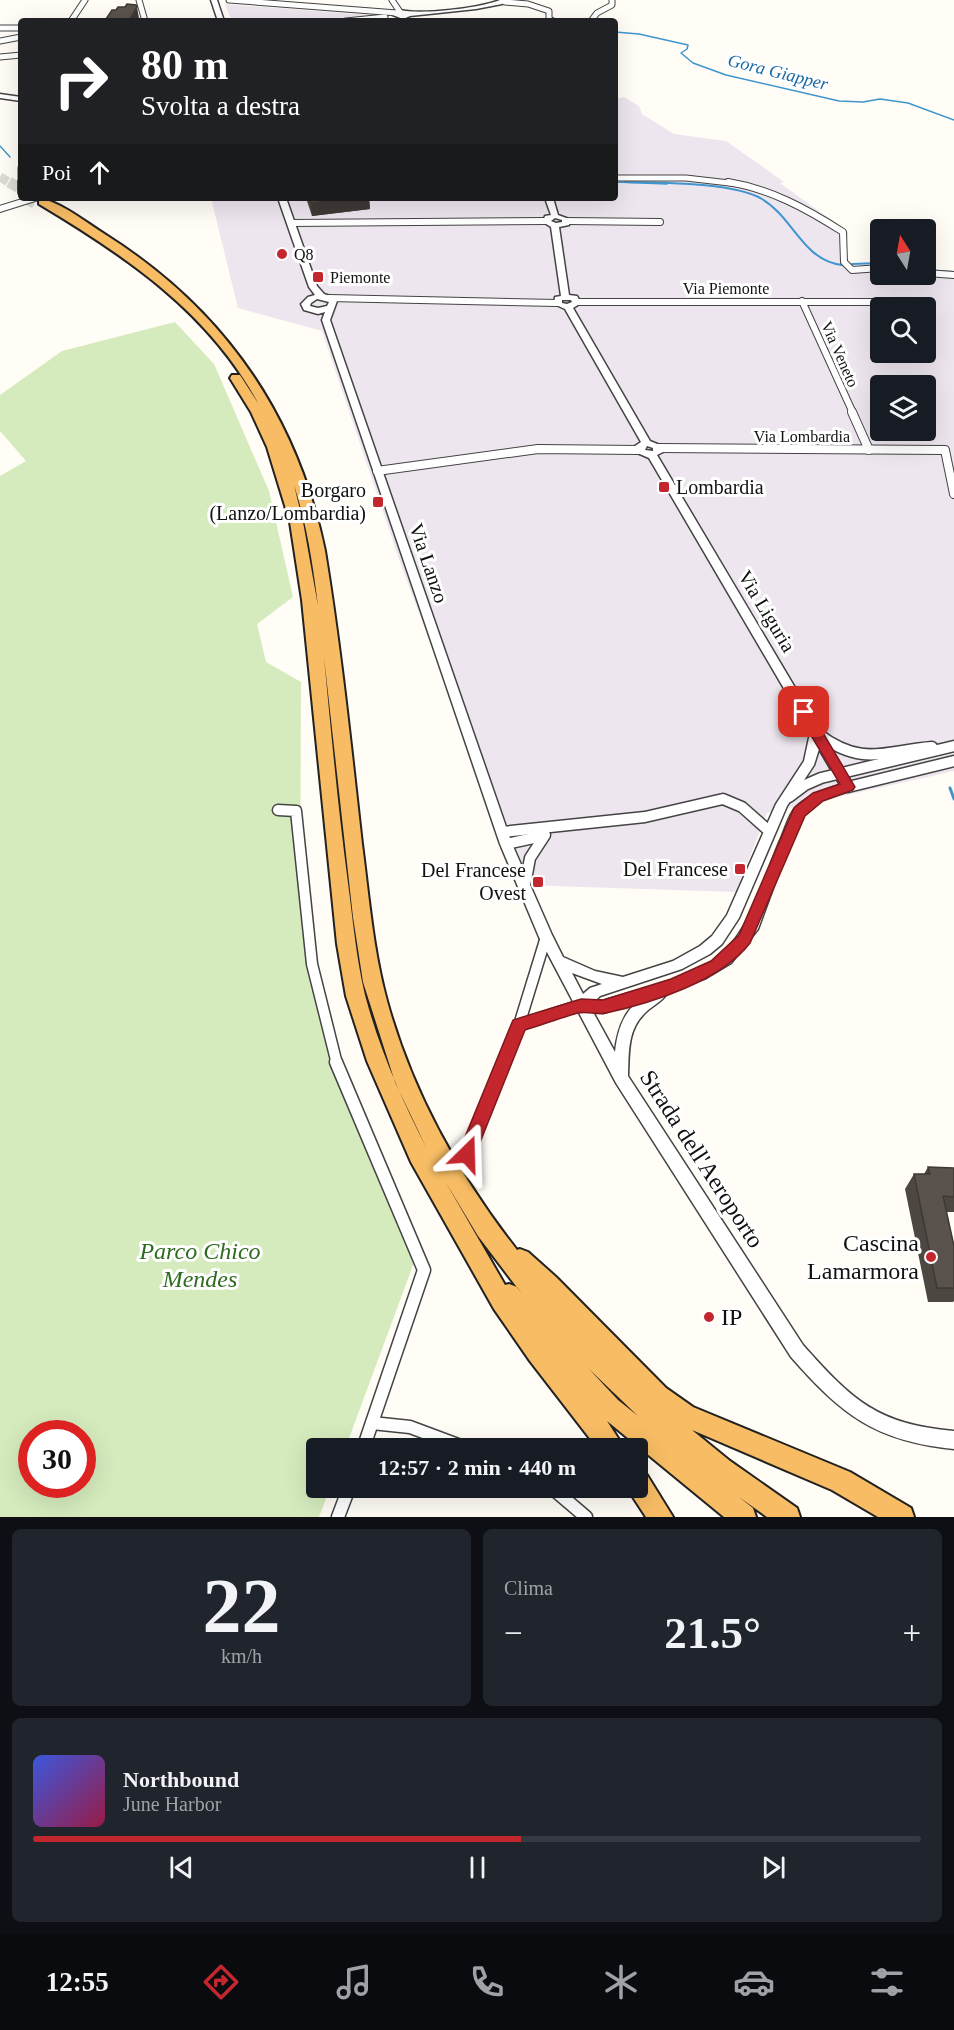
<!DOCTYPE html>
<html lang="it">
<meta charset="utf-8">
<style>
body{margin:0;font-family:"Times New Roman",serif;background:#20242c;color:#f1f3f6;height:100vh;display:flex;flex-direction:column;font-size:22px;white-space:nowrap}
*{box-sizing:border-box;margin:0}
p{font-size:20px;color:#9ea1a6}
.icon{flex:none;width:33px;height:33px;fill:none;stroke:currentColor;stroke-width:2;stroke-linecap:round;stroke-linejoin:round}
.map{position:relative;height:1517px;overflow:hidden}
.side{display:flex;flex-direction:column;gap:12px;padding:12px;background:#0d0f14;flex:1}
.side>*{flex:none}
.hud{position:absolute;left:18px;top:18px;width:600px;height:183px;border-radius:6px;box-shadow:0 6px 24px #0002;background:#202124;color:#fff;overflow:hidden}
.needle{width:39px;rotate:349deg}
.controls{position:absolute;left:870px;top:219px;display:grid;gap:12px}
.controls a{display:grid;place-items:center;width:66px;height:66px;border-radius:6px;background:#171b24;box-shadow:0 6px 24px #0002;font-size:30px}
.speed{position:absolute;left:18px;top:1420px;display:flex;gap:12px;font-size:30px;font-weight:700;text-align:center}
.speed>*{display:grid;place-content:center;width:78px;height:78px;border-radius:50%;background:#171b24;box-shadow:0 6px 24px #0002;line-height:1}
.speed .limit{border:9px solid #d22;background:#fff;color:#111}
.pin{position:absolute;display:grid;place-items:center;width:51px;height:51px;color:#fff;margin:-26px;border-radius:12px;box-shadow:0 3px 9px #0006}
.me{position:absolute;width:66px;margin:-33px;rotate:22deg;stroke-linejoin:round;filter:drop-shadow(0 0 4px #0008)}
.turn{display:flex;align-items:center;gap:21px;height:126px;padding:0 24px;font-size:27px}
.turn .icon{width:78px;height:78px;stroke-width:2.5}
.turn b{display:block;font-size:42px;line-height:51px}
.then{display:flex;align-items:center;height:57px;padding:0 24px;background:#0003;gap:12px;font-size:22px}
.big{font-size:45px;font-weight:700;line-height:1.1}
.side .widget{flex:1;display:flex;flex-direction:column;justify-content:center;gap:9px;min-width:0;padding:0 21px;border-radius:9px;background:#20242c}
.side .dial{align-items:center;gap:0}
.dial b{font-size:78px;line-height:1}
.song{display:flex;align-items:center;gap:18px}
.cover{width:72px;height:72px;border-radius:9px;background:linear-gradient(135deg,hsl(230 70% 55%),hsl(340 70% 35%))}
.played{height:6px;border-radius:3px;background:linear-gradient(90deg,#c4262e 55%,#363941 55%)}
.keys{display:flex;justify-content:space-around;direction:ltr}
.heat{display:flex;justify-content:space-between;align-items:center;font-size:33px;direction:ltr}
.side .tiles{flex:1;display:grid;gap:12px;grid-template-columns:1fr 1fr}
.widget:last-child{grid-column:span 2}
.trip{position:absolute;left:306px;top:1438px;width:342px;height:60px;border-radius:6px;background:#171b24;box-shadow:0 6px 24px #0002;font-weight:700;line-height:60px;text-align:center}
.tabs{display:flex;height:96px;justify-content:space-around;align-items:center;background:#090b0e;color:#9ea1a6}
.tabs .icon{width:42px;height:42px}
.tabs .selected{color:#c4262e}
.tabs b{font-size:27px;color:#f1f3f6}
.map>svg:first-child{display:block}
.industrial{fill:#eee6ef;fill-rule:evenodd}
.green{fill:#d5ebbd;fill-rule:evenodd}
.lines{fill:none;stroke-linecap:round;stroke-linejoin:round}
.stream-far2{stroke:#3f96cf;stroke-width:1.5}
.stream-far1{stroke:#3f96cf;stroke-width:2}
.stream{stroke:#3f96cf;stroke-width:3}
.trunk-tunnel-far1{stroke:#dbdad3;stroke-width:9;stroke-dasharray:9 4.5;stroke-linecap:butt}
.trunk-tunnel{stroke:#dbdad3;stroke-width:11;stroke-dasharray:11 6;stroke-linecap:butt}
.minor-far4-casing{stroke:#444;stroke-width:7}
.minor-far3-casing{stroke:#444;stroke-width:8}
.minor-far2-casing{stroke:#444;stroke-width:10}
.minor-far1-casing{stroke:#444;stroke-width:13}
.minor-casing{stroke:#444;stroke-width:15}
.tertiary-casing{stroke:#444;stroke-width:3}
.trunk-casing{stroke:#222;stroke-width:4}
.minor-far4{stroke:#fff;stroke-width:5}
.minor-far3{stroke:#fff;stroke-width:6}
.minor-far2{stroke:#fff;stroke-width:8}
.minor-far1{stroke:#fff;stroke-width:10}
.minor{stroke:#fff;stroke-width:12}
.tertiary{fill:#fff;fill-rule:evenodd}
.trunk{fill:#f7bc64;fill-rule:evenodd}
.wall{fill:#4d4742}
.shaded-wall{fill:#3f3936}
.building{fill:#5a524d;stroke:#3f3936;stroke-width:1.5}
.route{fill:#c4262e;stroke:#7f191e;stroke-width:1.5}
.poi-dot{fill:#c4262e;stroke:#fff;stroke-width:2}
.labels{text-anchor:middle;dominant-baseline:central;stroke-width:6;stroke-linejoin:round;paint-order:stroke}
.far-poi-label{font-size:16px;fill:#111;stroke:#fff;text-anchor:start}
.far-street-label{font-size:16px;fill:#111;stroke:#fff}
.far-water-label{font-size:18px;font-style:italic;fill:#1768a6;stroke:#fff}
.poi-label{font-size:20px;fill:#111;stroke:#fff;text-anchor:end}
.street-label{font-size:20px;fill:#111;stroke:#fff}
.near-street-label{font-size:24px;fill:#111;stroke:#fff}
.near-poi-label{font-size:24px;fill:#111;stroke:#fff;text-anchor:end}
.near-park-label{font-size:24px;font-style:italic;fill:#2f6b1f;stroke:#fff}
</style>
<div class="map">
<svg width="954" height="1517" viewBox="0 0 954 1517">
<rect width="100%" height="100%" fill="#fffdf5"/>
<g class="industrial">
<path d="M225 4 380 16 324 21H232Z"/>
<path d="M624 97 639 106 642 114 674 134 726 141 784 182 780 183 848 232 846 261 851 266 880 265V274L954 273V771L767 813 736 892 521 885 401 565 322 331 238 308 211 198H615V99ZM880 308H926V352H880ZM880 386H926V430H880Z"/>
</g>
<path class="green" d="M175 322 214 364 269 491 293 597 257 624 266 662 301 682 300 905 346 1096 415 1260 345 1449H316V1488H330L319 1517H0V476L26 461 0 431V395L62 351ZM32 1434H82V1485H32Z"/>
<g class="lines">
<g class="stream-far2">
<path d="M615 32 639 34 688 45 687 49 681 53 693 63 726 75 839 101 863 102 880 99 908 103 954 120"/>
<path d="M0 146 10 157"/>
<path d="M615 182 667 184"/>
</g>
<g class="stream-far1">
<path d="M625 182C660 183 732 182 762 199 794 218 802 260 842 265"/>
<path d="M852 264 880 263"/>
<path d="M926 270 954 272"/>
</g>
<path class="stream" d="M950 788 954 799"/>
<path class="trunk-tunnel-far1" d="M0 177 12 184"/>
<g class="trunk-tunnel">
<path d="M9 182 21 189"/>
<path d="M25 198 36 204"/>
</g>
<defs>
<g id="minor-far4">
<path d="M139 0 145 21"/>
<path d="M229 0 397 13"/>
<path d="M392 0 400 12"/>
<path d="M505 2 528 4 549 11V19L553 21"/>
<path d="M71 21 85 0"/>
<path d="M346 21 385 17"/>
<path d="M591 21 597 13 612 5V0"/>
<path d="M0 28H21"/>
<path d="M0 41 21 37"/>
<path d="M0 57 21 55"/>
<path d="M21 168V184"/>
<path d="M615 178H686L738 184"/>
</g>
<g id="minor-far3">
<path d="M21 182V192"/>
<path d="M728 182C771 189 807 209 843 232L844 262 852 270 880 268"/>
<path d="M0 209 35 198"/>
<path d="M566 221 660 222"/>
<path d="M291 223 546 221"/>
<path d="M926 273 954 275"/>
<path d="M329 298 557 303"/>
<path d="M802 301 853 413"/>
<path d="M577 302H874"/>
</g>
<g id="minor-far2">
<path d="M852 412 869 450"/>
<path d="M659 448 945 450 954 494"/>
<path d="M377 471 538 449 639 450"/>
</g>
<g id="minor-far1">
<path d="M818 734C862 767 883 751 932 747"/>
<path d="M848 787 954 761"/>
<path d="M789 797 805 785 821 778 954 746"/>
<path d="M278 810 296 811 312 964 337 1064"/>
<path d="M502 832 645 817 723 799 742 807 769 831"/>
<path d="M506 844 543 836"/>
<path d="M525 885 530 858 545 835"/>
<path d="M519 1025 581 1005"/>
<path d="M503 1064 519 1025 546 937"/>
</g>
<g id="minor">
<path d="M336 1062 424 1270 363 1449"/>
<path d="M467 1154 504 1062"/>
<path d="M372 1423 410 1427 469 1449"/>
<path d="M552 1488 586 1517"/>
<path d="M338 1517 349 1488"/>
</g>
<g id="tertiary">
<path d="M211 0H217L224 21H218Z"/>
<path d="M500 0H508L502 4 476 9 410 16 403 19 393 15 400 10C421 15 480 8 500 0Z"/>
<path d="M0 94 21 97V101L0 98Z"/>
<path d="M278 198H286L317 286 324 294 333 297 337 301 330 320 512 844 552 935 563 957 595 971 623 977 673 961 700 946 712 936 727 915 776 804 804 761 810 733 649 458 635 452V446L641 442 565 309 554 304 555 297 561 296 551 227 543 222 545 216 551 215 545 198H553L558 215 569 219V225L559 227 569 295 577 296 581 303 573 308 650 441 662 446 663 452 657 455 854 787 852 790 822 800 804 815 781 866 758 929 731 963 706 978 667 993C663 1001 652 1006 646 1012 627 1029 629 1053 628 1076L803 1345C853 1401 877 1424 954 1431V1449C875 1441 842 1415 791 1357L616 1083 539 937 500 844 322 320 325 312 318 314 304 310 301 304 308 297 315 295 309 287ZM555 218 562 220V222L556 223 551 221ZM317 299 329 302 327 306 318 308 310 306 311 303ZM562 300H571L572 302 567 304 562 303ZM647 446 653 448V451L645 450ZM819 749 840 785C824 790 809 795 796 807 789 814 786 827 782 836 764 876 754 924 722 954 697 977 636 990 603 1001L596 1000 600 996 682 969 710 954 722 944 739 918 787 806 814 765ZM572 973 602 984 590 988 583 994ZM637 1002C622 1015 617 1033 615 1052L593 1012 603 1013Z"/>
</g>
<g id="trunk">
<path d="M43 199C65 205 87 223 106 235 223 309 297 415 325 551 341 648 351 746 362 844 369 897 373 950 387 1001 412 1092 459 1176 517 1250L520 1249 528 1252 556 1277 666 1388 693 1407 850 1472 911 1508 914 1517H878L832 1490 692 1430 730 1461 797 1508 800 1517H767L739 1497 753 1508 756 1517H724L607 1421 625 1449H598L530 1361 494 1309 411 1162 367 1061 346 996 337 944 302 600 290 522 267 447 251 412 230 378 232 375H240L258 403C209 312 126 256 39 204V200ZM294 485C307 525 313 565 318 606L303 522ZM324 657 353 917 363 982 395 1082 426 1147C401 1098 379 1048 365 995 356 958 353 920 348 883 338 808 331 732 324 657ZM445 1181 478 1236 522 1294 517 1287 509 1284 505 1285ZM589 1369 638 1416 618 1400Z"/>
<path d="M638 1472 647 1475 673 1517H646L627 1488H638Z"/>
</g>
</defs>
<use href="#minor-far4" class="minor-far4-casing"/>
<use href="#minor-far3" class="minor-far3-casing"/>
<use href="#minor-far2" class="minor-far2-casing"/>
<use href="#minor-far1" class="minor-far1-casing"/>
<use href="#minor" class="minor-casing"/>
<use href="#tertiary" class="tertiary-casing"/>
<use href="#trunk" class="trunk-casing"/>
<use href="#minor-far4" class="minor-far4"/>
<use href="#minor-far3" class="minor-far3"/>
<use href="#minor-far2" class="minor-far2"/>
<use href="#minor-far1" class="minor-far1"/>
<use href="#minor" class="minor"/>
<use href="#tertiary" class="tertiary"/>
<use href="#trunk" class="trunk"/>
</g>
<g class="wall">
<path d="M139 18 138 21H107L106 19Z"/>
<path d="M306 198H369L370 209 312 216Z"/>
<path d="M928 1167 954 1168V1212H946L954 1246V1301L953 1302H928L905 1189 914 1174H924Z"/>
</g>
<g class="shaded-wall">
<path d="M137 7 139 18 138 21H130V19Z"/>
<path d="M351 198H369L370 209 312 216 311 203Z"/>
</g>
<g class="building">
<path d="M127 4 136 5 137 7 130 19H106L112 10H116L118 7H125Z"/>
<path d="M309 198H351L311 203Z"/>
<path d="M928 1167 954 1168V1197L943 1196 954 1246V1288H937L914 1174H930Z"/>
</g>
<path class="route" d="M804 707 809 709 855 787 853 790 823 801 805 816 750 943C721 981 652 1003 606 1013 597 1015 587 1011 578 1013 560 1018 542 1025 525 1030L473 1160 467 1162 461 1160 458 1154 513 1020 581 999 603 1000 671 979 711 961 739 935 794 808 813 793 840 784 797 712Z"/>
<g class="poi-dot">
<circle cx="282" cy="254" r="6"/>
<rect x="312" y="271" width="12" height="12" rx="3"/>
<rect x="658" y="481" width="12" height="12" rx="3"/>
<rect x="372" y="496" width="12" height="12" rx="3"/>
<rect x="734" y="863" width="12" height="12" rx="3"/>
<rect x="532" y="876" width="12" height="12" rx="3"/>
<circle cx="931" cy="1257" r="6"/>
<circle cx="709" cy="1317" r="6"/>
</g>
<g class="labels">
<g class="far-poi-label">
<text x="294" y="254">Q8</text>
<text x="330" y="277">Piemonte</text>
</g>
<g class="far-street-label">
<text x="726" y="288">Via Piemonte</text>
<text transform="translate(840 354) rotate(66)">Via Veneto</text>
<text x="802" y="436">Via Lombardia</text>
</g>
<g class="far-water-label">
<text transform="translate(778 72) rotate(14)">Gora Giapper</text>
</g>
<g class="poi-label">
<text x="676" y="487" text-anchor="start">Lombardia</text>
<text x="366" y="490">Borgaro<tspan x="366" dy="23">(Lanzo/Lombardia)</tspan></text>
<text x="728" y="869">Del Francese</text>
<text x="526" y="870">Del Francese<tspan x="526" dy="23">Ovest</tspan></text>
</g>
<g class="street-label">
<text transform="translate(429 563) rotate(71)">Via Lanzo</text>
<text transform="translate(767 611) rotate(59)">Via Liguria</text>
</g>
<g class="near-street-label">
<text transform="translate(702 1159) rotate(57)">Strada dell'Aeroporto</text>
</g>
<g class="near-poi-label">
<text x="919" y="1243">Cascina<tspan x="919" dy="28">Lamarmora</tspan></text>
<text x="721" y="1317" text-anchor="start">IP</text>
</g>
<g class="near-park-label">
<text x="200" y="1251">Parco Chico<tspan x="200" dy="28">Mendes</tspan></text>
</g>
</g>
</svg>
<div class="controls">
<a><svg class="needle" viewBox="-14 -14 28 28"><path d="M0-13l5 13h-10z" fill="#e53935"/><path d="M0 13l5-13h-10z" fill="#9ea1a6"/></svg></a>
<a><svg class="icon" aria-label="search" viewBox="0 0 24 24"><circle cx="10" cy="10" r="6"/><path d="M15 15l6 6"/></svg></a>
<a><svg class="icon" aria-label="layers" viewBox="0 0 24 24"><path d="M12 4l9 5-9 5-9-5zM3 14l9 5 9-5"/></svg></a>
</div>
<div class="speed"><div class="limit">30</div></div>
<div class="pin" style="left:804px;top:712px;background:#d93025"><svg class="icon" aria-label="arrive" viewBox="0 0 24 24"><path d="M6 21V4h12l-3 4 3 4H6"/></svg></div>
<svg class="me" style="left:467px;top:1154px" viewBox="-20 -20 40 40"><path d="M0-17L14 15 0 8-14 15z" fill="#c4262e" stroke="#fff" stroke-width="4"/></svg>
<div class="trip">12:57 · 2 min · 440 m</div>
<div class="hud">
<div class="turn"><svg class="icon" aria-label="right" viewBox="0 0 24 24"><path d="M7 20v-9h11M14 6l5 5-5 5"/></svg><div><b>80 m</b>Svolta a destra</div></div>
<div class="then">Poi<svg class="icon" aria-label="ahead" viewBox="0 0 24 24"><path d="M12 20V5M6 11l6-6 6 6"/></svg></div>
</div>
</div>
<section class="side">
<div class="tiles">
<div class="widget dial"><b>22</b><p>km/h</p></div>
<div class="widget"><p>Clima</p>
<div class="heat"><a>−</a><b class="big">21.5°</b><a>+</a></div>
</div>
<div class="widget">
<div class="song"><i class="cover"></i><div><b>Northbound</b><p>June Harbor</p></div></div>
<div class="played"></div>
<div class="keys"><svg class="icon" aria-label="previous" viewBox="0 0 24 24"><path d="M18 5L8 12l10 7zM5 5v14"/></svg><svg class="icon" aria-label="pause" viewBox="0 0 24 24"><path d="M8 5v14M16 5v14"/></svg><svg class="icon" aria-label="next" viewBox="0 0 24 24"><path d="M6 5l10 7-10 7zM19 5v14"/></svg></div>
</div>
</div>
</section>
<nav class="tabs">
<b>12:55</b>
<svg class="icon selected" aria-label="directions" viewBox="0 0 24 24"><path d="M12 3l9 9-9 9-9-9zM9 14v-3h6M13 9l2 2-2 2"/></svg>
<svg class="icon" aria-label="music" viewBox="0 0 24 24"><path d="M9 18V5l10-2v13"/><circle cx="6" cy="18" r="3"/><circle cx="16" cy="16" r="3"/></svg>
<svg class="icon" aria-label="phone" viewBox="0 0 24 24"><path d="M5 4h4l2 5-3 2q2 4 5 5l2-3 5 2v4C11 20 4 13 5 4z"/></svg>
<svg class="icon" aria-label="climate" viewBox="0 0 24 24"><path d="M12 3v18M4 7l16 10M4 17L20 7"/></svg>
<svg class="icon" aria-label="car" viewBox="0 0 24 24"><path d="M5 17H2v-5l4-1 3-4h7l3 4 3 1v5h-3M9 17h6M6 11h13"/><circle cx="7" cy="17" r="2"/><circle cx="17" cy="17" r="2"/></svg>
<svg class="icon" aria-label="filters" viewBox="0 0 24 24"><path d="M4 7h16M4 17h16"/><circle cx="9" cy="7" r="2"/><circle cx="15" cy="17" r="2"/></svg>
</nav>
